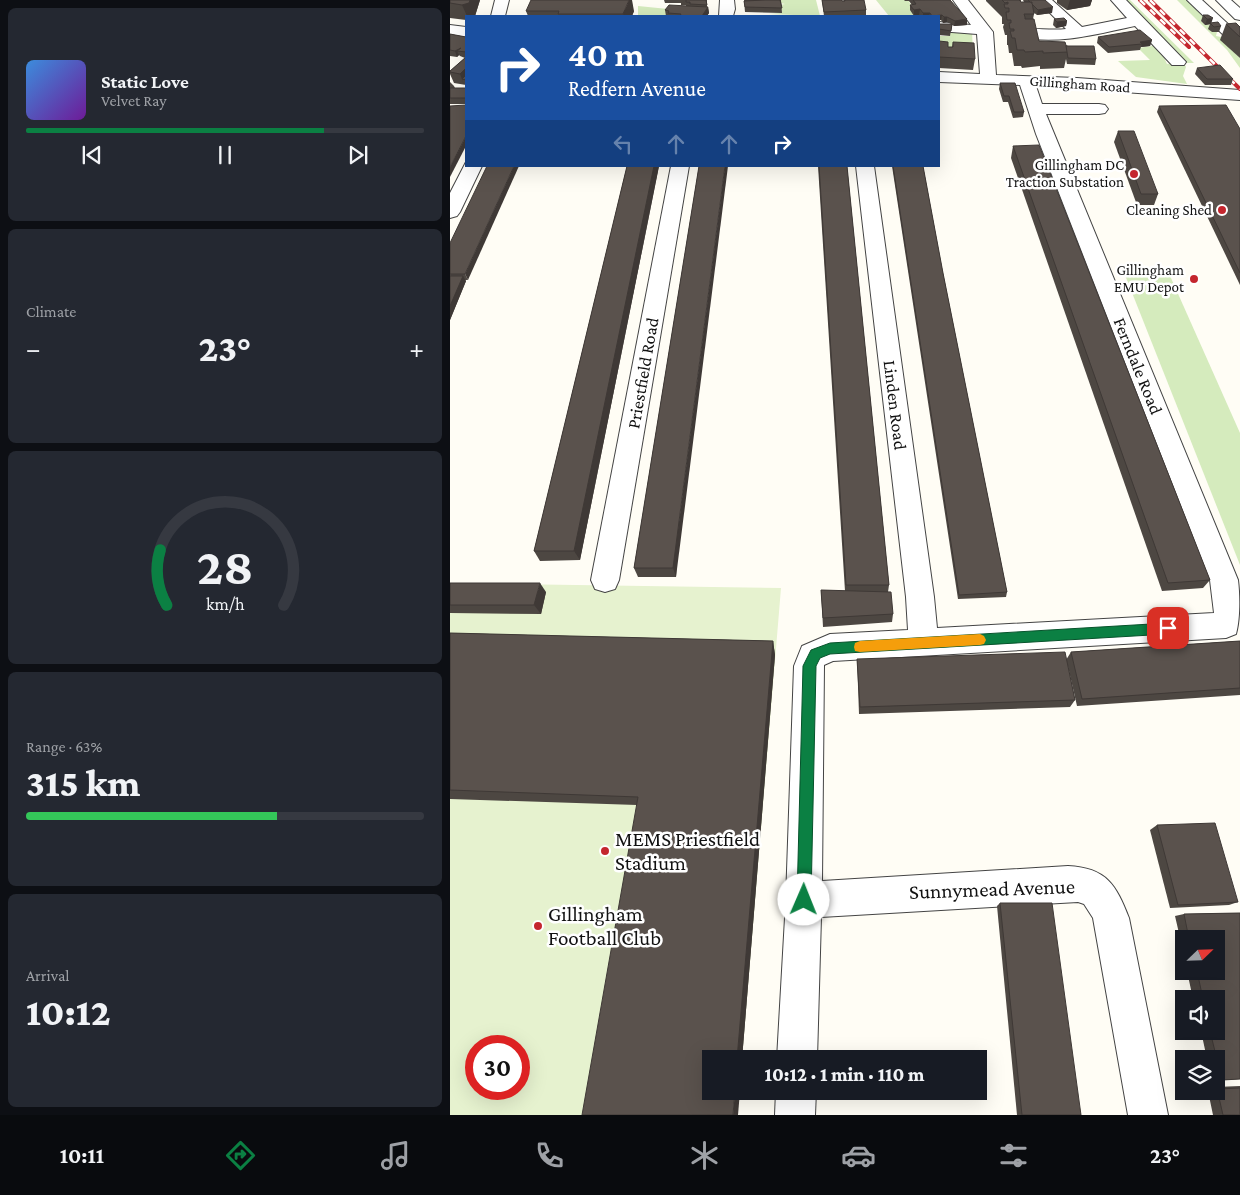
<!DOCTYPE html>
<meta charset="utf-8">
<style>
body{margin:0;font-family:"Crimson Pro",serif;background:#242831;color:#f1f3f6;height:100vh;display:flex;flex-direction:column;font-size:19px;white-space:nowrap}
*{box-sizing:border-box;margin:0}
p{font-size:16px;color:#9ea1a6}
.icon{flex:none;width:28px;height:28px;fill:none;stroke:currentColor;stroke-width:2;stroke-linecap:round;stroke-linejoin:round}
.map{position:relative;flex:1;overflow:hidden}
.details{display:flex;flex-direction:column;gap:8px;padding:8px;background:#0d0f14;width:450px}
.details>*{flex:none}
.top-card{position:absolute;left:15px;top:15px;width:475px;height:152px;border-radius:0px;box-shadow:0 5px 20px #0002;background:#1a4fa0;color:#fff;overflow:hidden}
.needle{width:32px;rotate:67deg}
.fabs{position:absolute;left:725px;top:930px;display:grid;gap:10px}
.fabs a{display:grid;place-items:center;width:50px;height:50px;border-radius:0px;background:#171b24;box-shadow:0 5px 20px #0002;font-size:25px}
.speed{position:absolute;left:15px;top:1035px;display:flex;gap:10px;font-size:25px;font-weight:700;text-align:center}
.speed>*{display:grid;place-content:center;width:65px;height:65px;border-radius:50%;background:#171b24;box-shadow:0 5px 20px #0002;line-height:1}
.speed .limit{border:8px solid #d22;background:#fff;color:#111}
.pin{position:absolute;display:grid;place-items:center;width:42px;height:42px;color:#fff;margin:-21px;border-radius:10px;box-shadow:0 2px 8px #0006}
.me{position:absolute;width:55px;margin:-28px;rotate:1deg;stroke-linejoin:round;filter:drop-shadow(0 0 4px #0008)}
.turn{display:flex;align-items:center;gap:18px;height:105px;padding:0 20px;font-size:22px}
.turn .icon{width:65px;height:65px;stroke-width:2.5}
.turn b{display:block;font-size:35px;line-height:42px}
.lanes{display:flex;align-items:center;height:48px;padding:0 20px;background:#0003;justify-content:center;gap:25px;direction:ltr}
.lanes .off{opacity:.35}
.big{font-size:38px;font-weight:800;line-height:1.1}
.details .card{flex:1;display:flex;flex-direction:column;justify-content:center;gap:8px;min-width:0;padding:0 18px;border-radius:8px;background:#242831}
.details .dial{align-items:center;gap:0}
.dial svg{height:130px;overflow:visible;fill:none;stroke:#363941;stroke-width:7;stroke-linecap:round;text-anchor:middle}
.dial text{fill:#f1f3f6;stroke:none}
.song{display:flex;align-items:center;gap:15px}
.cover{width:60px;height:60px;border-radius:8px;background:linear-gradient(135deg,hsl(210 70% 55%),hsl(280 70% 35%))}
.played{height:5px;border-radius:2px;background:linear-gradient(90deg,#0b8043 75%,#363941 75%)}
.keys{display:flex;justify-content:space-around;direction:ltr}
.heat{display:flex;justify-content:space-between;align-items:center;font-size:28px;direction:ltr}
.charge{height:8px;border-radius:4px;background:linear-gradient(90deg,#34c759 63%,#363941 0)}
.trip{position:absolute;left:252px;top:1050px;width:285px;height:50px;border-radius:0px;background:#171b24;box-shadow:0 5px 20px #0002;font-weight:800;line-height:50px;text-align:center}
.tabs{display:flex;height:80px;justify-content:space-around;align-items:center;background:#090b0e;color:#9ea1a6}
.tabs .icon{width:35px;height:35px}
.tabs .current{color:#0b8043}
.tabs b{font-size:22px;color:#f1f3f6}
main{display:flex;flex:1;min-height:0}
.map>svg:first-child{display:block}
.green{fill:#d5ebbd}
.pitch{fill:#e6f2cf;fill-rule:evenodd}
.lines{fill:none;stroke-linecap:round;stroke-linejoin:round}
.minor-casing{stroke:#444;stroke-width:2}
.minor{fill:#fff;fill-rule:evenodd}
.rail-casing{stroke:#c4262e;stroke-width:4}
.rail{stroke:#fff;stroke-width:2.5;stroke-dasharray:7;stroke-linecap:butt}
.wall{fill:#4d4742}
.shaded-wall{fill:#3f3936}
.building{fill:#5a524d;stroke:#3f3936}
.route{fill:#0b8043;stroke:#07532c}
.slow{fill:#f59e0b}
.poi-dot{fill:#c4262e;stroke:#fff;stroke-width:2}
.labels{text-anchor:middle;dominant-baseline:central;stroke-width:5;stroke-linejoin:round;paint-order:stroke}
.far-street-label{font-size:15px;fill:#111;stroke:#fff}
.far-poi-label{font-size:15px;fill:#111;stroke:#fff;text-anchor:end}
.street-label{font-size:18px;fill:#111;stroke:#fff}
.near-poi-label{font-size:21px;fill:#111;stroke:#fff;text-anchor:start}
.near-street-label{font-size:21px;fill:#111;stroke:#fff}
</style>
<main>
<section class="details">
<div class="card">
<div class="song"><i class="cover"></i><div><b>Static Love</b><p>Velvet Ray</p></div></div>
<div class="played"></div>
<div class="keys"><svg class="icon" aria-label="previous" viewBox="0 0 24 24"><path d="M18 5L8 12l10 7zM5 5v14"/></svg><svg class="icon" aria-label="pause" viewBox="0 0 24 24"><path d="M8 5v14M16 5v14"/></svg><svg class="icon" aria-label="next" viewBox="0 0 24 24"><path d="M6 5l10 7-10 7zM19 5v14"/></svg></div>
</div>
<div class="card"><p>Climate</p>
<div class="heat"><a>−</a><b class="big">23°</b><a>+</a></div>
</div>
<div class="card dial"><svg viewBox="0 0 100 80">
<path d="M14 69A42 42 0 1 1 86 69"/>
<path d="M14 69A42 42 0 0 1 10 35" stroke="#0b8043"/>
<text x="50" y="56" font-size="32" font-weight="700">28</text>
<text x="50" y="72" font-size="11">km/h</text>
</svg></div>
<div class="card"><p>Range · 63%</p><b class="big">315 km</b><div class="charge"></div></div>
<div class="card"><p>Arrival</p><b class="big">10:12</b></div>
</section>
<div class="map">
<svg width="790" height="1115" viewBox="0 0 790 1115">
<rect width="100%" height="100%" fill="#fffdf5"/>
<g class="green">
<path d="M315 0H366L370 16 318 14 332 13 330 5 335 4Z"/>
<path d="M426 0H462L459 2 462 6H460L464 15 470 16H439Z"/>
<path d="M674 0H680L744 63H734L736 67 733 76 737 84 686 77 668 61 700 60 688 48 702 46 701 42 710 49 717 64 736 61Z"/>
<path d="M727 0H739L754 17 751 21 755 25 761 24 759 29 762 32H767L766 36 771 37V40L790 58V68L777 50Z"/>
<path d="M188 6 238 11 217 16H220H188Z"/>
<path d="M501 30 522 31 523 54 489 52V34L490 36H500Z"/>
<path d="M717 269 790 433V565L673 270Z"/>
</g>
<path class="pitch" d="M0 583 331 588 292 1059H261V1091L288 1115H0ZM26 1046H69V1089H26Z"/>
<g class="lines">
<defs>
<g id="minor">
<path d="M45 0H59L55 16H41Z"/>
<path d="M270 0H284L285 9 283 16H269Z"/>
<path d="M503 0H518L543 32 546 75 627 78 790 90V100L586 86 592 104H649L655 105 658 109 655 113 649 114H596L788 580C790 596 790 620 786 634L776 638 383 661 374 665 372 881 618 866C657 868 666 885 679 918L718 1115H678L643 918 634 904 628 902 371 917 367 1059H327L336 900 344 666 352 646 380 634 458 630 456 597 406 166H424L484 597 487 628 764 613 760 580 586 134 570 85 489 82V72L530 74 527 34 489 31V22L521 25Z"/>
<path d="M587 0H602L632 27 677 18 661 0H676L736 62 734 65H722L685 26C647 34 605 46 567 36L564 33 567 30C579 27 601 31 616 29Z"/>
<path d="M737 0H752L790 35V48L785 46Z"/>
<path d="M766 0H781L790 8V20L785 19Z"/>
<path d="M0 25 16 27V37L0 35Z"/>
<path d="M16 162V166H32L10 212 7 216 0 218V193Z"/>
<path d="M221 166H239L169 580 165 589 155 592 145 589 141 580Z"/>
<path d="M326 1091H366L365 1115H325Z"/>
</g>
</defs>
<use href="#minor" class="minor-casing"/>
<use href="#minor" class="minor"/>
<defs>
<g id="rail">
<path d="M690 0 739 47"/>
<path d="M700 0 790 89"/>
</g>
</defs>
<use href="#rail" class="rail-casing"/>
<use href="#rail" class="rail"/>
</g>
<g class="wall">
<path d="M0 0H30L25 16H16V20L0 18Z"/>
<path d="M214 0H257V7H258L259 13 257 16H216L215 10 236 6V5H231V3H215Z"/>
<path d="M294 0H331L332 13 295 12Z"/>
<path d="M372 0H392V1H394L393 0H411L416 10V15L374 16Z"/>
<path d="M454 0H500L517 25 504 26 502 25 500 36 489 35V24H501L497 22 493 23 491 20H489V16H470L469 15 464 16 460 10V5H462L459 1H455Z"/>
<path d="M536 0H571V2H574L573 0H595L602 13 587 15 583 12 584 14 583 19 589 41 616 45 646 59 645 65 617 64 616 59 614 68 590 69V66L572 68 571 66H564L562 53H559L558 45H557V35H555L553 27 554 24H552V17L536 1Z"/>
<path d="M607 0H642L640 6 617 10 607 3Z"/>
<path d="M76 11H184L182 16H78Z"/>
<path d="M753 15 761 23 771 26 769 32H762L758 29 760 24 755 25 751 21Z"/>
<path d="M604 19 617 21 616 26 606 28 603 25Z"/>
<path d="M776 24 790 27V58L770 40Z"/>
<path d="M0 34 16 37V85L4 83 0 74V71L15 58 10 56 9 55 7 57 0 56Z"/>
<path d="M648 37 702 40 700 46 691 47 690 50 658 53 647 43Z"/>
<path d="M489 41 498 47H502L503 42 525 59 523 70 489 68Z"/>
<path d="M747 68 783 79 781 85H755L745 74Z"/>
<path d="M0 82 4 86 5 88H16V104H0Z"/>
<path d="M550 83 574 112 573 117 563 118 558 102H553L549 89Z"/>
<path d="M709 106 790 129V285L707 112Z"/>
<path d="M668 131 708 194 704 205H687L664 142Z"/>
<path d="M563 146 760 580 753 588 712 591 561 158Z"/>
<path d="M177 166H209L130 560 90 561 84 551Z"/>
<path d="M249 166 226 577H188L184 568Z"/>
<path d="M368 166H397L439 585 438 592 443 614 442 622 373 627 371 590 395 591Z"/>
<path d="M442 166H473L493 273 557 592 556 597 508 599Z"/>
<path d="M0 243 18 280H15L16 281 0 320Z"/>
<path d="M0 583 96 592 91 614 0 613Z"/>
<path d="M0 633 323 641 325 655 292 1059H261L187 805 0 799Z"/>
<path d="M790 641V695L627 706 617 662 625 700 620 707 409 714 407 659 616 660 621 652Z"/>
<path d="M707 825 788 902 779 905 720 908 700 830Z"/>
<path d="M550 903 631 1115H567L547 906Z"/>
<path d="M790 913V1079L772 1080 766 1079V1059H757L751 1031H766V999H743L737 971H766V939H734V955L725 916 734 914Z"/>
<path d="M790 1086V1115H763L758 1091H766V1087Z"/>
</g>
<g class="shaded-wall">
<path d="M20 0H30L25 16H17L12 5Z"/>
<path d="M179 0H182L184 11 182 16H174L173 14Z"/>
<path d="M256 0 257 9 258 7 259 13 257 16H252L257 9Z"/>
<path d="M620 0H642L640 6 617 10Z"/>
<path d="M603 7 602 13 587 15 588 10Z"/>
<path d="M470 9 469 15 464 16V10Z"/>
<path d="M473 13H480L479 16H473Z"/>
<path d="M492 15 491 20H489V16H482Z"/>
<path d="M494 17H497V22L493 23Z"/>
<path d="M763 18 761 24 755 25 757 19Z"/>
<path d="M517 19V25L504 26 505 21Z"/>
<path d="M617 21 616 26 606 28 607 22Z"/>
<path d="M702 40 700 46 691 47 692 44 690 42Z"/>
<path d="M11 48 7 51 9 55 7 57 5 51Z"/>
<path d="M16 68V80L12 79 14 85 10 74Z"/>
<path d="M16 136V146L0 177V167Z"/>
<path d="M64 166H69L18 280 15 274Z"/>
<path d="M204 166H209L130 560 124 551Z"/>
<path d="M275 166H278L226 577 223 568Z"/>
<path d="M13 276 16 281 0 320V306Z"/>
<path d="M90 583 96 592 91 614 84 605Z"/>
<path d="M323 641 325 655 292 1059H287Z"/>
<path d="M285 1091H290L288 1115H283Z"/>
</g>
<g class="building">
<path d="M0 0H20L19 3 12 5 0 3Z"/>
<path d="M81 0H179L173 14H108L109 11H76Z"/>
<path d="M236 0H256L257 5 240 4V2H236Z"/>
<path d="M315 0H330L332 8 295 7 294 1Z"/>
<path d="M372 0H392V1H395V0H414L416 10 374 12Z"/>
<path d="M463 0H500L517 19 505 21 497 17H494L492 15 482 16 480 13H473L470 9 464 10 460 5 466 4Z"/>
<path d="M552 0H569L571 2H582L584 14H574L575 17V19H584L589 41 615 42 618 52 593 53V51L575 52 574 50H567L565 38H562L560 31H564V29H560L559 23H561V20H557L556 12H559V8H555L554 4H558V2L555 3Z"/>
<path d="M578 0H595L603 7 588 10 582 4V2H580Z"/>
<path d="M219 5 258 7 252 16H230L231 14 218 13 219 11 215 10Z"/>
<path d="M753 15H758L763 18 757 19Z"/>
<path d="M614 18 617 21 607 22 604 19Z"/>
<path d="M768 22 771 26 764 27 760 23Z"/>
<path d="M786 23 790 27V37L776 24Z"/>
<path d="M489 24H502L501 31 489 29Z"/>
<path d="M690 30 702 40 690 42 692 44 659 47 648 37Z"/>
<path d="M0 34 16 37V52L7 51 11 48 5 51 0 50Z"/>
<path d="M489 41 498 42V47H503V42L524 43 525 59 489 57Z"/>
<path d="M616 46H644L646 59 618 58Z"/>
<path d="M16 57V68L10 74 0 72V71Z"/>
<path d="M770 65 783 79H757L747 68Z"/>
<path d="M16 75V80L12 79Z"/>
<path d="M550 83H565L574 112H564L559 96H554Z"/>
<rect x="0" y="88" width="16" height="10"/>
<path d="M16 105V136L0 167V106Z"/>
<path d="M776 105 790 129V273L709 106Z"/>
<path d="M668 131H684L708 194H691Z"/>
<path d="M589 145 760 580 718 583 563 146Z"/>
<path d="M37 166H64L15 274H0V243Z"/>
<path d="M177 166H204L124 551H84Z"/>
<path d="M249 166H275L223 568H184Z"/>
<path d="M369 166H397L439 585H396Z"/>
<path d="M443 166H473L493 273 557 592 509 595Z"/>
<path d="M0 276H13L0 306Z"/>
<path d="M0 583H90L84 605H0Z"/>
<path d="M371 590 441 592 443 614 373 618Z"/>
<path d="M0 633 323 641 287 1059H261V1091H285L283 1115H132L188 797 0 790Z"/>
<path d="M790 641V688L632 699 621 652Z"/>
<path d="M615 652 625 700 410 707 407 659Z"/>
<path d="M765 823 788 902 728 905 707 825Z"/>
<path d="M550 903H602L631 1115H572Z"/>
<path d="M790 913V1079L772 1080 760 1031H766V999H753L747 971H766V939H739L734 914Z"/>
<path d="M790 1088V1115H773L767 1089Z"/>
</g>
<path class="route" d="M718 623 722 624 724 628 722 632 718 634 380 654 370 658 366 666 361 900 359 906 354 908 349 906 347 900 353 666 361 650 380 643Z"/>
<path class="slow" d="M530 634 534 636 536 640 534 644 530 645 410 652 405 651 404 647 405 643 410 641Z"/>
<g class="poi-dot">
<circle cx="684" cy="174" r="5"/>
<circle cx="772" cy="210" r="5"/>
<circle cx="744" cy="279" r="5"/>
<circle cx="155" cy="851" r="5"/>
<circle cx="88" cy="926" r="5"/>
</g>
<g class="labels">
<g class="far-street-label">
<text transform="translate(630 84) rotate(4)">Gillingham Road</text>
</g>
<g class="far-poi-label">
<text x="674" y="165">Gillingham DC<tspan x="674" dy="17">Traction Substation</tspan></text>
<text x="762" y="210">Cleaning Shed</text>
<text x="734" y="270">Gillingham<tspan x="734" dy="17">EMU Depot</tspan></text>
</g>
<g class="street-label">
<text transform="translate(688 366) rotate(68)">Ferndale Road</text>
<text transform="translate(193 373) rotate(-80)">Priestfield Road</text>
<text transform="translate(445 405) rotate(83)">Linden Road</text>
</g>
<g class="near-poi-label">
<text x="165" y="839">MEMS Priestfield<tspan x="165" dy="24">Stadium</tspan></text>
<text x="98" y="914">Gillingham<tspan x="98" dy="24">Football Club</tspan></text>
</g>
<g class="near-street-label">
<text transform="translate(542 889) rotate(-2)">Sunnymead Avenue</text>
</g>
</g>
</svg>
<div class="fabs">
<a><svg class="needle" viewBox="-14 -14 28 28"><path d="M0-13l5 13h-10z" fill="#e53935"/><path d="M0 13l5-13h-10z" fill="#9ea1a6"/></svg></a>
<a><svg class="icon" aria-label="sound" viewBox="0 0 24 24"><path d="M4 9h4l5-4v14l-5-4H4zM17 9q2 3 0 6"/></svg></a>
<a><svg class="icon" aria-label="layers" viewBox="0 0 24 24"><path d="M12 4l9 5-9 5-9-5zM3 14l9 5 9-5"/></svg></a>
</div>
<div class="speed"><div class="limit">30</div></div>
<div class="pin" style="left:718px;top:628px;background:#d93025"><svg class="icon" aria-label="arrive" viewBox="0 0 24 24"><path d="M6 21V4h12l-3 4 3 4H6"/></svg></div>
<svg class="me" style="left:354px;top:900px" viewBox="-20 -20 40 40"><circle r="19" fill="#fff"/><path d="M0-13L10 11 0 6-10 11z" fill="#0b8043"/></svg>
<div class="trip">10:12 · 1 min · 110 m</div>
<div class="top-card">
<div class="turn"><svg class="icon" aria-label="right" viewBox="0 0 24 24"><path d="M7 20v-9h11M14 6l5 5-5 5"/></svg><div><b>40 m</b>Redfern Avenue</div></div>
<div class="lanes"><svg class="icon off" aria-label="left" viewBox="0 0 24 24"><path d="M17 20v-9H6M10 6l-5 5 5 5"/></svg><svg class="icon off" aria-label="ahead" viewBox="0 0 24 24"><path d="M12 20V5M6 11l6-6 6 6"/></svg><svg class="icon off" aria-label="ahead" viewBox="0 0 24 24"><path d="M12 20V5M6 11l6-6 6 6"/></svg><svg class="icon" aria-label="right" viewBox="0 0 24 24"><path d="M7 20v-9h11M14 6l5 5-5 5"/></svg></div>
</div>
</div>
</main>
<nav class="tabs">
<b>10:11</b>
<svg class="icon current" aria-label="directions" viewBox="0 0 24 24"><path d="M12 3l9 9-9 9-9-9zM9 14v-3h6M13 9l2 2-2 2"/></svg>
<svg class="icon" aria-label="music" viewBox="0 0 24 24"><path d="M9 18V5l10-2v13"/><circle cx="6" cy="18" r="3"/><circle cx="16" cy="16" r="3"/></svg>
<svg class="icon" aria-label="phone" viewBox="0 0 24 24"><path d="M5 4h4l2 5-3 2q2 4 5 5l2-3 5 2v4C11 20 4 13 5 4z"/></svg>
<svg class="icon" aria-label="climate" viewBox="0 0 24 24"><path d="M12 3v18M4 7l16 10M4 17L20 7"/></svg>
<svg class="icon" aria-label="car" viewBox="0 0 24 24"><path d="M5 17H2v-5l4-1 3-4h7l3 4 3 1v5h-3M9 17h6M6 11h13"/><circle cx="7" cy="17" r="2"/><circle cx="17" cy="17" r="2"/></svg>
<svg class="icon" aria-label="filters" viewBox="0 0 24 24"><path d="M4 7h16M4 17h16"/><circle cx="9" cy="7" r="2"/><circle cx="15" cy="17" r="2"/></svg>
<b>23°</b>
</nav>
